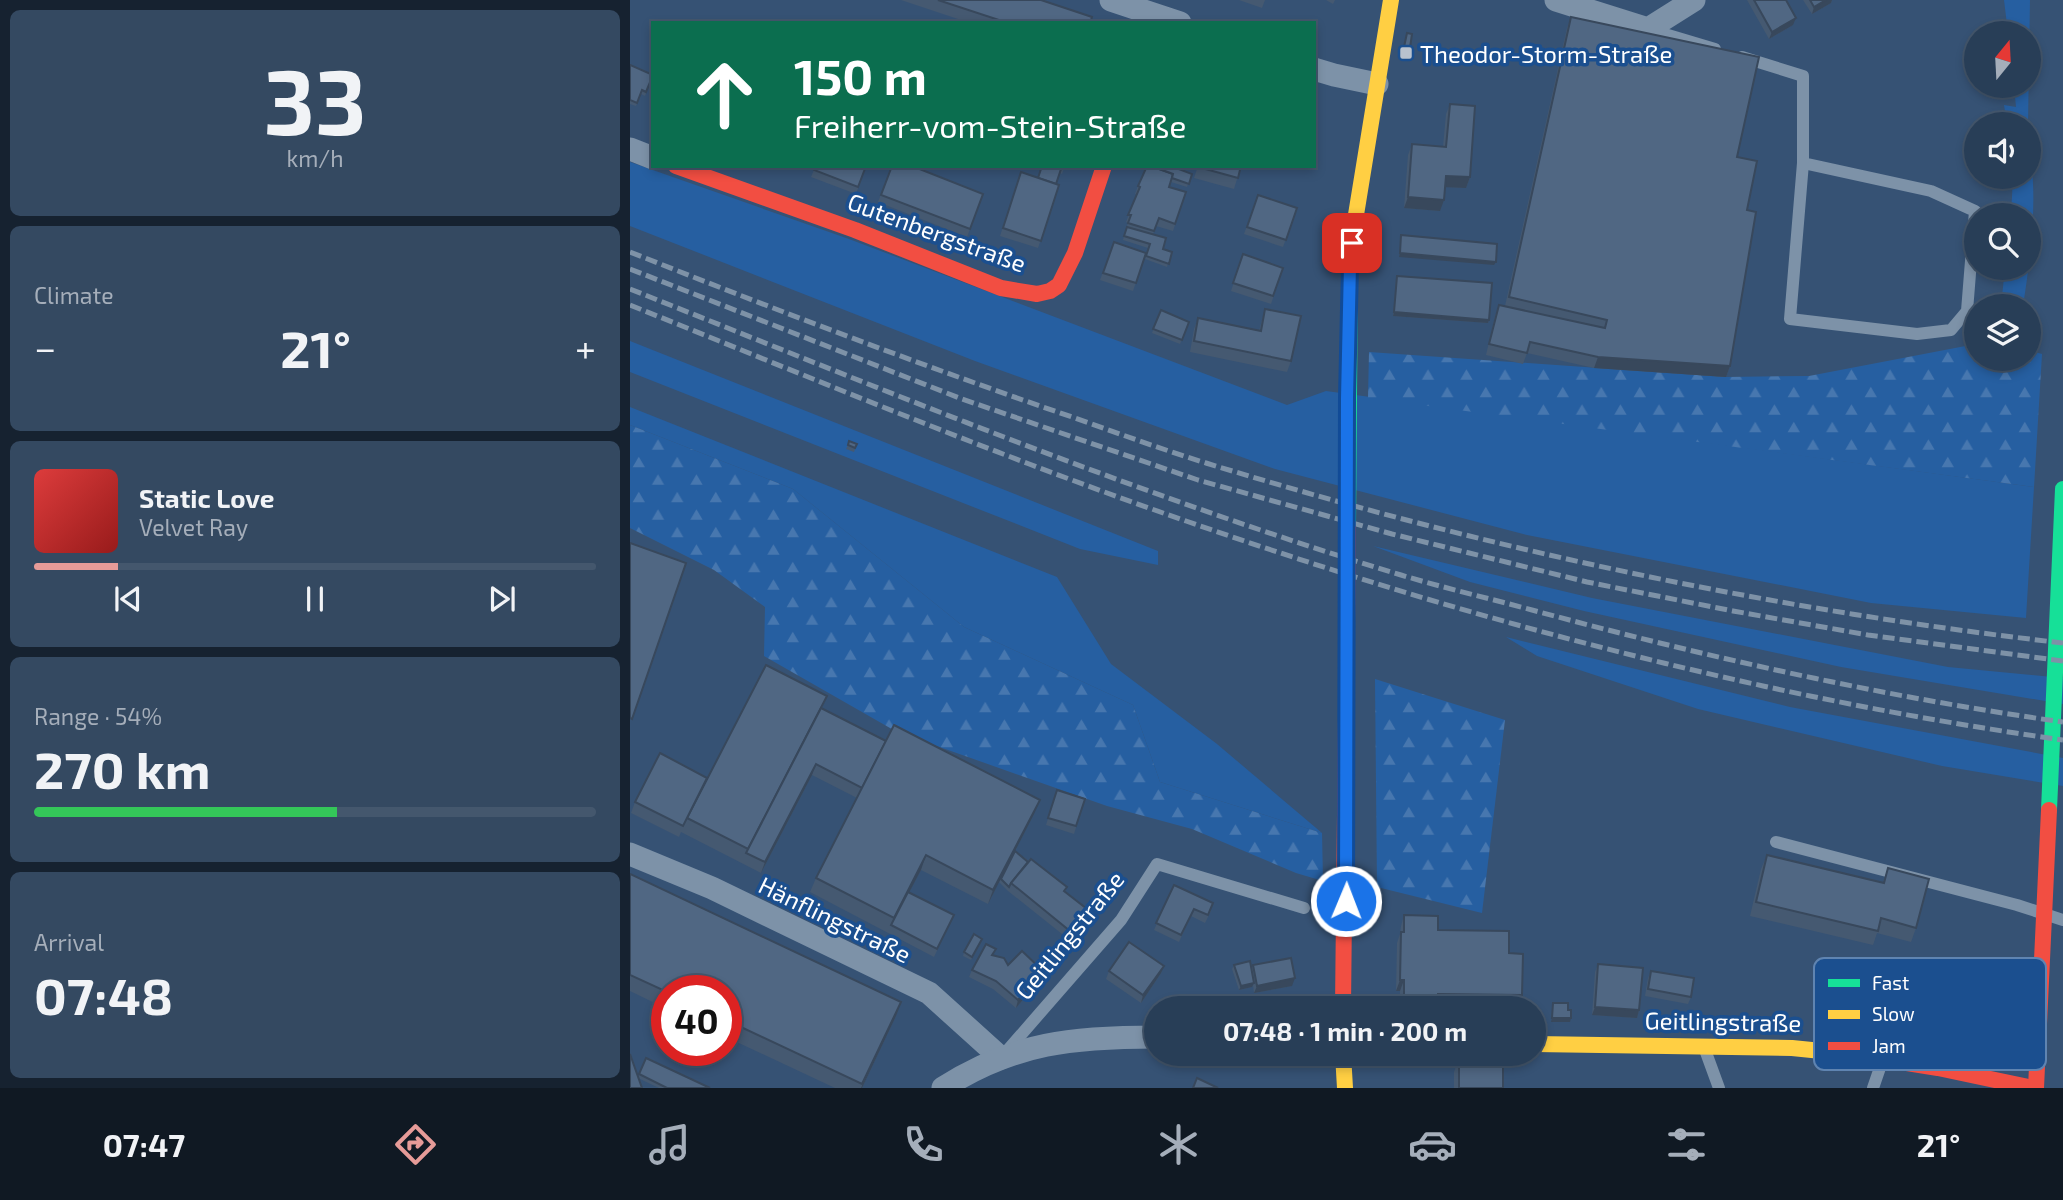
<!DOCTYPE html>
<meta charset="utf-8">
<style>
body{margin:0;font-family:"Exo 2",sans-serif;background:#344961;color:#f1f3f6;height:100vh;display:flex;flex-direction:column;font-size:26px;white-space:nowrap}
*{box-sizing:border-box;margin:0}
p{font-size:23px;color:#a5aeba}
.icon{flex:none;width:38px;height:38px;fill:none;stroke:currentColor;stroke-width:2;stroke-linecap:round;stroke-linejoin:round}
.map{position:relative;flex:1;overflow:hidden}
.details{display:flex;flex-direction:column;gap:10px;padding:10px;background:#162230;width:630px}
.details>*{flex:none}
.guide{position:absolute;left:21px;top:21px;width:665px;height:147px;border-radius:0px;box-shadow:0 4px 10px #0003,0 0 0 2px #44576d;background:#0b6e4f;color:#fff;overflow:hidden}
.needle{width:46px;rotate:18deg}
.buttons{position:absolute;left:1334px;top:21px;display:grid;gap:14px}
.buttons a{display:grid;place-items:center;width:77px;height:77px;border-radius:50%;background:#283e57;box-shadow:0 4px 10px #0003,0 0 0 2px #44576d;font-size:35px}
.speed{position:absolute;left:21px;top:975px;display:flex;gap:14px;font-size:35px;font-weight:700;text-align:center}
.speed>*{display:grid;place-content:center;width:91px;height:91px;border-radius:50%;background:#283e57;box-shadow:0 4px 10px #0003,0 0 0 2px #44576d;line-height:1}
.speed .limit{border:10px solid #d22;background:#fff;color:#111}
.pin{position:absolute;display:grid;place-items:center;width:60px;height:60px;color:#fff;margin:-30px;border-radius:14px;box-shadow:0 4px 10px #0006}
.me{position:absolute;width:77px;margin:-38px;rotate:1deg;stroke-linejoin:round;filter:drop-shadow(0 0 5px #0008)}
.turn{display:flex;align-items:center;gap:24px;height:147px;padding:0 28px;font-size:32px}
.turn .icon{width:91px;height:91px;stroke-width:2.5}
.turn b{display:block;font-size:49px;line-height:60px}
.big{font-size:52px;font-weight:700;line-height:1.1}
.details .tile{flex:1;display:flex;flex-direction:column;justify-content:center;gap:10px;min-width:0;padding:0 24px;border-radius:10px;background:#344961}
.details .dial{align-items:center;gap:0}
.dial b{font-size:91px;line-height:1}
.song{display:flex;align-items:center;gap:21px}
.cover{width:84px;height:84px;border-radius:10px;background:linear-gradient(135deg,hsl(0 70% 55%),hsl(0 70% 35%))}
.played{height:7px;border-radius:4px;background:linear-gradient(90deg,#e69b98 15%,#44576d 15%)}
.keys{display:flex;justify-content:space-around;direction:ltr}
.heat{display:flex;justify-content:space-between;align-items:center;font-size:38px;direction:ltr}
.charge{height:10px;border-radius:5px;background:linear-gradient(90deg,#34c759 54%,#44576d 0)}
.trip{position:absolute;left:514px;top:996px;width:402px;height:70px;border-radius:35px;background:#283e57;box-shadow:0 4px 10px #0003,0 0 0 2px #44576d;font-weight:700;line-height:70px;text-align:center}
.tabs{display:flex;height:112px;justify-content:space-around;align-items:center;background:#101923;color:#a5aeba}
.tabs .icon{width:49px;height:49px}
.tabs .selected{color:#e69b98}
.tabs b{font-size:32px;color:#f1f3f6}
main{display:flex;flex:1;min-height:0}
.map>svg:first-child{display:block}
.green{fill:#265fa1}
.forest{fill:url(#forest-firs)}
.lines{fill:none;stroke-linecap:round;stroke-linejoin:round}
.lane{stroke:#7d92a8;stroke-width:12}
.street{stroke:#7d92a8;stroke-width:23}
.fast{stroke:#16e098;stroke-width:16}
.slow{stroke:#ffcf43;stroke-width:16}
.jam{stroke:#f24e42;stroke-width:16}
.rail{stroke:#7e92a7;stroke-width:5;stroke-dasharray:12 5;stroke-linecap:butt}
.wall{fill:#455971}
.shaded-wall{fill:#38485c}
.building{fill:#506783;stroke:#38485c;stroke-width:2}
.route-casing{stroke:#114b97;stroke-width:18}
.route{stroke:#1a73e8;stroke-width:12}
.poi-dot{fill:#b9c2ce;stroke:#1b4f8f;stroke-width:2.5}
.labels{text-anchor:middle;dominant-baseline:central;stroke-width:7;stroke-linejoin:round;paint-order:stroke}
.poi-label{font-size:24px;fill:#fff;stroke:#1b4f8f;text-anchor:start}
.street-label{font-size:24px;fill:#fff;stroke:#1b4f8f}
.key{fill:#1b4f8f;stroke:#5f84b1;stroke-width:2}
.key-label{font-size:19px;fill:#fff}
</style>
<main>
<section class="details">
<div class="tile dial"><b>33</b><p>km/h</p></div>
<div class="tile"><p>Climate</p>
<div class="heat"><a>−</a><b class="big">21°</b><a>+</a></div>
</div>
<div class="tile">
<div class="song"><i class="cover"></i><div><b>Static Love</b><p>Velvet Ray</p></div></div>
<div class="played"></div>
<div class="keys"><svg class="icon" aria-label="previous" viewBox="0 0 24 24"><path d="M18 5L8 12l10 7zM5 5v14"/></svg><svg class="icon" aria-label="pause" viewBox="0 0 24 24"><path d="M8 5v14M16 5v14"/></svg><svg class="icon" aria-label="next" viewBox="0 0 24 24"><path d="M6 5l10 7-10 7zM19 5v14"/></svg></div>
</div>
<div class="tile"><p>Range · 54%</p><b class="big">270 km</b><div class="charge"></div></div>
<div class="tile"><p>Arrival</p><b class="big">07:48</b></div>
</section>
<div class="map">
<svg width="1433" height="1088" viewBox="0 0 1433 1088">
<defs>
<pattern id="forest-firs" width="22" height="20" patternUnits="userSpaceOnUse" patternTransform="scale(1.75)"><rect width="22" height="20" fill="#265fa1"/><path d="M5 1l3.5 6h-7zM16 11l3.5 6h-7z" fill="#4777af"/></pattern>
</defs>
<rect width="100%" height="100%" fill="#365274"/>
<g class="green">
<path d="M1374 0H1400L1398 124H1377L1374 105 1386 107 1384 86H1398V33H1378Z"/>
<path d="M1398 142C1409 193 1401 255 1393 306H1371L1375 268H1398V215H1381L1383 177H1398Z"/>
<path d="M0 162 219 239 657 405 696 391 1404 487 1396 618 1241 603 897 535 645 469 345 361 0 226Z"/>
<path d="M0 341 528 551V565L450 549 0 372Z"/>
<path d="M0 407 427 577 481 664 587 744 692 833 530 782 503 705 334 627 163 489 0 425Z"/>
<path d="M743 546 962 598 1318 667 1433 678V704L1211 667 954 611 840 582Z"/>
<path d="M876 637 1160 707 1433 758V786L1312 766 1068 709 907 656Z"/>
</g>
<g class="forest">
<path d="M1346 344V359H1398V350L1412 354 1404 487 738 398 739 352 1096 377 1179 376Z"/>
<path d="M0 425 163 489 334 627 503 705 530 782 692 833 693 881 666 873 562 829 477 806 267 732 134 656 135 607 84 570 0 528Z"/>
<path d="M745 679 875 720 852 913 747 887Z"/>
</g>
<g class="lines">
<g class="lane">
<path d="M1018 29 1085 49"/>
<path d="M1112 57 1173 76V163L1160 319 1287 334 1321 330 1337 311 1345 211 1301 191 1173 163"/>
<path d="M1146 842 1387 905 1433 920"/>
<path d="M1074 1047 1089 1088"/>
<path d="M376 1052 491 920 527 864 674 908"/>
<path d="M1243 1088 1253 1059"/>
</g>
<g class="street">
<path d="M481 0 550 23"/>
<path d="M926 0 1018 29 1064 0"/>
<path d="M684 69 704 75 747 84"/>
<path d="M0 149 23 158"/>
<path d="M0 854 82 888 299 993 371 1058"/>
<path d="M313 1088C384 1042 445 1037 527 1037"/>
</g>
<g class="fast">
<path d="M718 526 720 265 724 227"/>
<path d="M1419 810 1433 489"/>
</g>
<g class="slow">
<path d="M724 227 761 0"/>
<path d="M905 1044 1162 1048 1221 1054"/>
<path d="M713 1054 715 1088"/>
</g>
<g class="jam">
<path d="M46 166 225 230 371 288 407 294 420 291 429 285 445 253 474 166"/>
<path d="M713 1008 718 526"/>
<path d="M1221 1054 1308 1068 1403 1088"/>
<path d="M1406 1088 1419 810"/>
</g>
<g class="rail">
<path d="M0 252C146 310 293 366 442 417 487 433 531 449 576 463 856 549 1143 610 1433 643"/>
<path d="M0 269 332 399 568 480 762 534 957 582 1103 611 1238 635 1433 661"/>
<path d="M0 289C254 390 509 496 771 575 814 588 858 598 902 610 1076 657 1254 697 1433 722"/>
<path d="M0 305C184 379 368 456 556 521 840 620 1134 698 1433 740"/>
</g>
</g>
<g class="wall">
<path d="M271 0H411L460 23H340Z"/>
<path d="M609 0H635L632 8Z"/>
<path d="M696 0H705L703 4Z"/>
<path d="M1117 0H1156L1163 25 1139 39Z"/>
<path d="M1173 0H1202L1201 3 1182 14Z"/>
<path d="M941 17 1107 157 1117 210 1100 366 1096 377 964 368 897 353 893 364 856 355 865 316 869 305 875 306 937 28Z"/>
<path d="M777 33 780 48 778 52 773 51Z"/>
<path d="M0 65 23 75 15 96 11 94 6 106 0 104Z"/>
<path d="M820 104 840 177 836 188 815 187 810 211 774 208 778 155 782 144 813 147 816 114Z"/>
<path d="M174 166H236L226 194 181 177 184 170Z"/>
<path d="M262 166 353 194 337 237 248 202Z"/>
<path d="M408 166H435L432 174 430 173 426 184 429 185 408 248 370 236 391 172 408 178 411 167Z"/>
<path d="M568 166H611L604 189 564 178Z"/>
<path d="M562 174 557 187 541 182 539 187 556 192 543 231 526 226 523 234 533 249 542 252 537 267 515 259 518 248 493 240 498 223 496 222 507 194H505L508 186Z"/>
<path d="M628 195 667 208 653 247 614 234Z"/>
<path d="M484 242 516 253 503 291 470 280Z"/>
<path d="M613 254 653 268 641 304 601 291Z"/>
<path d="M767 276 859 320 858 323 763 316 766 279Z"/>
<path d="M635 309 661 361 657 372 560 352 564 329 568 318 629 331Z"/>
<path d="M531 310 559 322 550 344 522 333Z"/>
<path d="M227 444 224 452 216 449 218 445Z"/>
<path d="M197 696 192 708 256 741 404 814 385 851 437 887 435 892 457 909 454 917 437 938 378 891 369 882 370 880 358 904 291 870 279 892 324 915 304 957 180 892 186 878 227 798 182 775 131 873 51 832 49 837 1 813 5 802 77 778Z"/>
<path d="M427 790 455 799 444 834 416 825Z"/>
<path d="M1137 855 1253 882 1258 868 1286 928 1281 942 1247 933 1243 945 1120 916 1131 869Z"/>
<path d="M0 874 271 1002 266 1016 232 1088H205L96 1037V990H37V1009L0 991Z"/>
<path d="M544 885 581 911 575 923 561 916 549 942 524 930Z"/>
<path d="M774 915 808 930 879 953 892 995 888 1006 805 1005 804 1008 770 1007V991H766L767 943 770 934 771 926Z"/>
<path d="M351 943 341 960 333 956 334 952Z"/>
<path d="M364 955 378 965 413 971 411 978 386 1008 363 989 339 977 342 970Z"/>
<path d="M968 964 1009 1010 1007 1018 962 1015 965 972Z"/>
<path d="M604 965 621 969 623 965 662 986 624 993 623 985 622 987 609 990 602 969Z"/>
<path d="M534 966 531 973 511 1003 476 979 479 971Z"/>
<path d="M1021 971 1061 997 1058 1004 1015 996 1018 978Z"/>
<path d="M16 1058 80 1088H29L8 1078Z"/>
<path d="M829 1058 873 1088H824V1072Z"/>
</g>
<g class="shaded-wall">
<path d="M1196 0H1202L1201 3 1182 14 1184 7Z"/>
<path d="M1166 18 1163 25 1139 39 1142 32Z"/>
<path d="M816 176 840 177 836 188 812 187Z"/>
<path d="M778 197 814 200 810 211 774 208Z"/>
<path d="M770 253 866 262 864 265 769 257Z"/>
<path d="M764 312 859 320 858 323 763 316Z"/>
<path d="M968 357 1100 366 1096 377 964 368Z"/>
<path d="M186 764 182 775 131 873 135 862Z"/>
<path d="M410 800 404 814 358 904 363 890Z"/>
<path d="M296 855 291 870 262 925H261L264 918Z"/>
<path d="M457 909 454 917 437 938 440 931Z"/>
<path d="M534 966 531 973 511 1003 513 995Z"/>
<path d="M413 971 411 978 386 1008 388 1000Z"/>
<path d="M665 978 662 986 624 993 627 986Z"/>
<path d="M770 980H774L770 991H766Z"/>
<path d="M624 983 622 987 609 990 611 986Z"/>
<path d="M808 994 892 995 888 1006 805 1005 804 1008 770 1007 774 997Z"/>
<path d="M271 1002 266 1016 232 1088H231Z"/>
<path d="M965 1007 1009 1010 1007 1018 962 1015Z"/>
<path d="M922 1018H941L940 1022H921Z"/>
</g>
<g class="building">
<path d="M308 0H411L462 17 460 23H378Z"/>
<path d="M1124 0H1156L1166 18 1142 32Z"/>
<path d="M1180 0H1196L1184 7Z"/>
<path d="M941 17 1129 57 1107 157 1127 161 1117 210 1126 212 1100 366 968 357 900 342 897 353 859 344 869 305 975 328 977 320 879 297Z"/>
<path d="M777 33 782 34 780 48 774 47Z"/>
<path d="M0 65 23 75 16 92 12 90 7 103 0 100Z"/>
<path d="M820 104 845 106 840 177 816 176 814 200 778 197 782 144 816 147Z"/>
<path d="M185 166H236L228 187 184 170Z"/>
<path d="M262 166H282L353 194 340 229 251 195Z"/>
<path d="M412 166H421L431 169 426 184 408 178Z"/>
<path d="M517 166H521L543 174 539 187 556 192 545 224 529 218 524 231 498 223 501 215H498L510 187 508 186Z"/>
<path d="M521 166H541L562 174 559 184 542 178 543 174Z"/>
<path d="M568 166H611L608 178 568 167Z"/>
<path d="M391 172 429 185 411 241 373 228Z"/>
<path d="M628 195 667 208 656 240 617 227Z"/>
<path d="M497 227 536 238 533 249 542 252 539 264 516 256 520 244 494 236Z"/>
<path d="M771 235 867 244 866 262 770 253Z"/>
<path d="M484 242 516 253 506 283 473 273Z"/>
<path d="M613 254 653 268 643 296 603 283Z"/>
<path d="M767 276 862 283 859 320 764 312Z"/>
<path d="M635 309 671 316 661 361 564 341 568 318 631 331Z"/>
<path d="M531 310 559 322 552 340 523 329Z"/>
<path d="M219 441 227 444 225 448 218 445Z"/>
<path d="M0 543 56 563 2 719 0 718Z"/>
<path d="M136 665 197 696 118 849 57 818Z"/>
<path d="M191 708 256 741 232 788 186 764 135 862 116 853Z"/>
<path d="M264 725 410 800 363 890 296 855 264 918 186 878Z"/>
<path d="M30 753 77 778 53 826 5 802Z"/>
<path d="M427 790 455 799 446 826 418 818Z"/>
<path d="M385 851 398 862 381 883 379 887 371 879Z"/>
<path d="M1137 855 1254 883 1258 868 1299 879 1286 928 1251 918 1248 931 1126 902Z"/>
<path d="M401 859 437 887 434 891 457 909 440 931 381 883Z"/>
<path d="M0 874 271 1002 232 1084 96 1020V990H37V992L0 975Z"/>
<path d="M544 885 583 903 578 915 564 909 551 935 526 923Z"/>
<path d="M278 892 324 915 307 949 261 925Z"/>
<path d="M774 915 808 916V930L879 931V953L893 954 892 995 808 994V997H774V980H770L771 932H774Z"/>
<path d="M344 934 352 939 342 957 334 952Z"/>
<path d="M499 942 534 966 513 995 479 971Z"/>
<path d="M356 944 366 949 362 955 374 958 378 965 392 951 413 971 388 1000 366 981 342 970Z"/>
<path d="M661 958 665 978 627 986 623 965Z"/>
<path d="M620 961 624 983 611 986 604 965Z"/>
<path d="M968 964 1013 968 1009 1010 965 1007Z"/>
<path d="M1021 971 1064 978 1061 997 1018 989Z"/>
<path d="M923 1003H938V1010H941V1018H922Z"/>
<path d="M0 1054 12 1088H0Z"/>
<path d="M16 1058 80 1088H37L9 1074Z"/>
<rect x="829" y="1058" width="44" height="30"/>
<path d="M567 1078 588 1088H563Z"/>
</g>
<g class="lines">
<defs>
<path id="route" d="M716 901 717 398 720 265 722 243"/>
</defs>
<use href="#route" class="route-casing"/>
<use href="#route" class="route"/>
</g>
<rect class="poi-dot" x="769" y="46" width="14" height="14" rx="3.5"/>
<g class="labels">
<g class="poi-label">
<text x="790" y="53">Theodor-Storm-Straße</text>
</g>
<g class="street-label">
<text transform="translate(307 232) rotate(20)">Gutenbergstraße</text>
<text transform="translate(205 919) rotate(26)">Hänflingstraße</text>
<text transform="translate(439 935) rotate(-51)">Geitlingstraße</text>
<text transform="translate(1093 1021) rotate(1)">Geitlingstraße</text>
</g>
</g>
<rect x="1184" y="958" width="232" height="112" rx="10" class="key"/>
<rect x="1198" y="979" width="32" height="8" fill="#16e098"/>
<rect x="1198" y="1010" width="32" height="9" fill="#ffcf43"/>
<rect x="1198" y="1042" width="32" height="8" fill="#f24e42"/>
<g class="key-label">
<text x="1242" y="990">Fast</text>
<text x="1242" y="1021">Slow</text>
<text x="1242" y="1053">Jam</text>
</g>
</svg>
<div class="buttons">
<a><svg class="needle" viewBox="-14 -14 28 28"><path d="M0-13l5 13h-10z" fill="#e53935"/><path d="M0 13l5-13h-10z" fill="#a5aeba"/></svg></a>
<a><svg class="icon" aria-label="sound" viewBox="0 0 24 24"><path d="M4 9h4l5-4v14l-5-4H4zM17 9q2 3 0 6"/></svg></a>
<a><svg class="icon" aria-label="search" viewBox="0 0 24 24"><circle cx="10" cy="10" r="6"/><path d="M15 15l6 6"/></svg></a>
<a><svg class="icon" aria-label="layers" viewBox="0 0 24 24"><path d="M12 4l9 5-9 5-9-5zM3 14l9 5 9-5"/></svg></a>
</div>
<div class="speed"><div class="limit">40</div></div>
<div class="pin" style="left:722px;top:243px;background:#d93025"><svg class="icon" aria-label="arrive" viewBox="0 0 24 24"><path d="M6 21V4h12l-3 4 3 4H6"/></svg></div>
<svg class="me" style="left:716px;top:901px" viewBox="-20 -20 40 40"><circle r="17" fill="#1a73e8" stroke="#fff" stroke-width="3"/><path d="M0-11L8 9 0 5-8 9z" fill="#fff"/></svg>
<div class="trip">07:48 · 1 min · 200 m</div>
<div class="guide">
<div class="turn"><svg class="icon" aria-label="ahead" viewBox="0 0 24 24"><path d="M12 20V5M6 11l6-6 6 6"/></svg><div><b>150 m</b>Freiherr-vom-Stein-Straße</div></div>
</div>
</div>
</main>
<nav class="tabs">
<b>07:47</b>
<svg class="icon selected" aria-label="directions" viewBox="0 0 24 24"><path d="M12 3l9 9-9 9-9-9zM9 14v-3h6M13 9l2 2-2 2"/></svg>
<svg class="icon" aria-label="music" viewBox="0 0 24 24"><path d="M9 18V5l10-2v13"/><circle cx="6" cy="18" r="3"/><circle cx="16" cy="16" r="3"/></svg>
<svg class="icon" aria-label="phone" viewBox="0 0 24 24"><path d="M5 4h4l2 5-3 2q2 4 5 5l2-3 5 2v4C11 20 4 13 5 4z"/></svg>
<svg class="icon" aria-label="climate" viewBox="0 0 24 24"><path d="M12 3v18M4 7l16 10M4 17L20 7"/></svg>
<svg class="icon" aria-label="car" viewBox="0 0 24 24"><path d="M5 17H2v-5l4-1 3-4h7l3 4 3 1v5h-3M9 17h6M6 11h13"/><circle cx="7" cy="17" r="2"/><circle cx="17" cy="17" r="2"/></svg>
<svg class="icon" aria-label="filters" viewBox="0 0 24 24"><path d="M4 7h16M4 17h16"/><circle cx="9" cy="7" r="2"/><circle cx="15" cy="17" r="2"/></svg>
<b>21°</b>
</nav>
